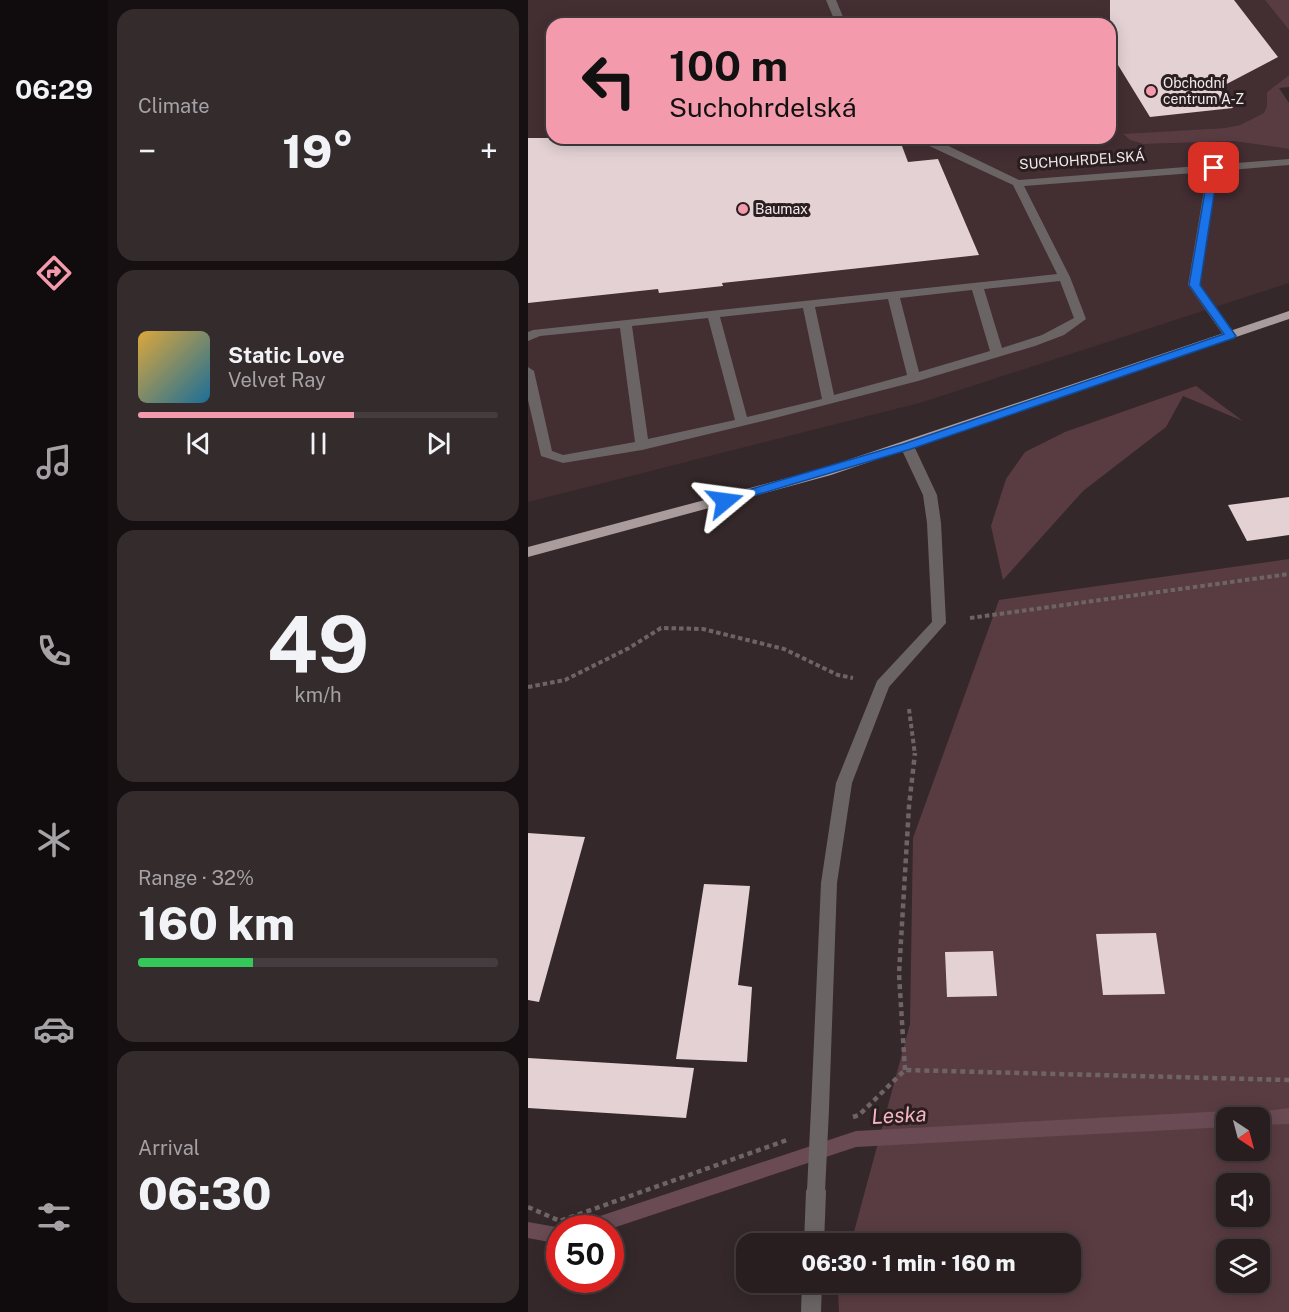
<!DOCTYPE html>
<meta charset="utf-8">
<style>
body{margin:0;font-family:"Public Sans",sans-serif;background:#342b2d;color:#f1f3f6;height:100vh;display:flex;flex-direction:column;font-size:22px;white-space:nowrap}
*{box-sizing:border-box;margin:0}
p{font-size:20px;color:#a5a2a5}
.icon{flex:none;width:33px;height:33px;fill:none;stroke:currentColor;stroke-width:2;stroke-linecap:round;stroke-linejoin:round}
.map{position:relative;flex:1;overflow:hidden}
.side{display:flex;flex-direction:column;gap:9px;padding:9px;background:#161012;width:420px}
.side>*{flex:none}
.top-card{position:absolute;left:18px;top:18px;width:570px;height:126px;border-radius:18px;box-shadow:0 3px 15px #0003,0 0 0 2px #443c3e;background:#f39aac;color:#111;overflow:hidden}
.needle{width:39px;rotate:144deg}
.fabs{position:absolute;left:688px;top:1107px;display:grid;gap:12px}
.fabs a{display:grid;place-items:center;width:54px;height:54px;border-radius:12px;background:#281e20;box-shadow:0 3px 15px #0003,0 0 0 2px #443c3e;font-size:30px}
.speed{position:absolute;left:18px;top:1215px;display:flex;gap:12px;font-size:30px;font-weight:700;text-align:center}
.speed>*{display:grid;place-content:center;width:78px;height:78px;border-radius:50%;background:#281e20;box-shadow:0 3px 15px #0003,0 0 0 2px #443c3e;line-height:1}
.speed .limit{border:9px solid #d22;background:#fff;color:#111}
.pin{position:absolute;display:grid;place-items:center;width:51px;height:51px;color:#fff;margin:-26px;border-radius:12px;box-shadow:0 3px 9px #0006}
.me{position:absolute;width:66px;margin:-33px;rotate:74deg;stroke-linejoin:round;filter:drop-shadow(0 0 4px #0008)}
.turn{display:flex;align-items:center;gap:21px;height:126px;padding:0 24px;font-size:27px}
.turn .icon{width:78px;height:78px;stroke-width:2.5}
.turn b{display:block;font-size:42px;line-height:51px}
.big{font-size:45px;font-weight:800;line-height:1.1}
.side .card{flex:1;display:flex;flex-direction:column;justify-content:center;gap:9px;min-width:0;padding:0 21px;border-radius:18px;background:#342b2d}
.side .dial{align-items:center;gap:0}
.dial b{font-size:78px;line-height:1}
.song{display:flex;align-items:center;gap:18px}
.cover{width:72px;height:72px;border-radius:9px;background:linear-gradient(135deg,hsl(40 70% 55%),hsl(200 70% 35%))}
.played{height:6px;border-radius:3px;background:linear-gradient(90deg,#f39aac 60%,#443c3e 60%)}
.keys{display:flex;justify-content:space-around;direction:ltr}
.heat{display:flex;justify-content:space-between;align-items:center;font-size:33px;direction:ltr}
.charge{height:9px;border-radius:4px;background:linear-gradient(90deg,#34c759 32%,#443c3e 0)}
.trip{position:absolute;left:208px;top:1233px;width:345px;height:60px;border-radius:18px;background:#281e20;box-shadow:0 3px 15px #0003,0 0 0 2px #443c3e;font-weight:800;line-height:60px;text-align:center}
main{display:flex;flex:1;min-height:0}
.tabs{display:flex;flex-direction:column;width:108px;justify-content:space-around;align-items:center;background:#100c0d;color:#a5a2a5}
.tabs .icon{width:42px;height:42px}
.tabs .selected{color:#f39aac}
.tabs b{font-size:27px;color:#f1f3f6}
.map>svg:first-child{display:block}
.built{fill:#432e32;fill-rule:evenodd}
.green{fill:#593c42;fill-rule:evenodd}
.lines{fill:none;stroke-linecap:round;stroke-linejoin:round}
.stream{fill:#6a4b54;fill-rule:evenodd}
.building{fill:#e3d1d4}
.path-far1{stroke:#6f6465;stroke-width:4;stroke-dasharray:4.5 3;stroke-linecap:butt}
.path{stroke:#6f6465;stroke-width:4.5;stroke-dasharray:5 4;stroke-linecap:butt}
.minor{fill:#6b6465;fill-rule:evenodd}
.major{fill:#aa9b9d;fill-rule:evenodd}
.minor-bridge{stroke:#6b6465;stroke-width:18}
.route{fill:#1a73e8;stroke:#114b97;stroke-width:1.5}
.poi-dot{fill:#f39aac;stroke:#2b1e20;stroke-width:2}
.labels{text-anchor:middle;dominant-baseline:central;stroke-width:6;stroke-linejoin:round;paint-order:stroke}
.far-poi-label{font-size:14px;fill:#f3eaeb;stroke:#2b1e20;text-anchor:start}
.far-street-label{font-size:14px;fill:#f3eaeb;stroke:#2b1e20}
.near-water-label{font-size:21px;font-style:italic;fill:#f7b6c2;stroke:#2b1e20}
</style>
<main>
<nav class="tabs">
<b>06:29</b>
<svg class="icon selected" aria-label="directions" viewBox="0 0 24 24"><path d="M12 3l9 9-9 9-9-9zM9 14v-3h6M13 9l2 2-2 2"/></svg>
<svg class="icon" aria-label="music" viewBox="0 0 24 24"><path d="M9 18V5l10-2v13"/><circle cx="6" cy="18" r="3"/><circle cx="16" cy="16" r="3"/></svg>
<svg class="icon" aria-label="phone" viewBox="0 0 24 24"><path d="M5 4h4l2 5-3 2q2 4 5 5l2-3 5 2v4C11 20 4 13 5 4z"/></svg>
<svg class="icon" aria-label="climate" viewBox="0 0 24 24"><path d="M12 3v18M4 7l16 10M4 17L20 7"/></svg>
<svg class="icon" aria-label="car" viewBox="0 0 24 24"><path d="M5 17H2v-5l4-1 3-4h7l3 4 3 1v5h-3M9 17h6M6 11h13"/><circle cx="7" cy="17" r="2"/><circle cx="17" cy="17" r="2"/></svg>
<svg class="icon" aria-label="filters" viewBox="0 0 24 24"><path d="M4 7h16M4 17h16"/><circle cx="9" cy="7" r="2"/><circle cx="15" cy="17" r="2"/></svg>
</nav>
<section class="side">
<div class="card"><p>Climate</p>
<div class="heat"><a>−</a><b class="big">19°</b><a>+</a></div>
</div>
<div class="card">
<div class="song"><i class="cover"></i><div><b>Static Love</b><p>Velvet Ray</p></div></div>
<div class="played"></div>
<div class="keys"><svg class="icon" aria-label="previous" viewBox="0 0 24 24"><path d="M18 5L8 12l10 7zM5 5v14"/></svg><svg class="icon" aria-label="pause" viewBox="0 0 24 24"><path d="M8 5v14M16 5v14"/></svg><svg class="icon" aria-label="next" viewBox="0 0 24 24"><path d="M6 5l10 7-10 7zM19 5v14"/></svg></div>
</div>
<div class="card dial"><b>49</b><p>km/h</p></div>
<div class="card"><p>Range · 32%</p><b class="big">160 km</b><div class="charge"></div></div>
<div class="card"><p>Arrival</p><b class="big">06:30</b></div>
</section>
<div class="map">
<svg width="761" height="1312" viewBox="0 0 761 1312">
<rect width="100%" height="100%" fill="#35282a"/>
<path class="built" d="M0 0H737L761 30V75L739 92V106L736 113 712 125 697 128 595 135 602 140 615 144 705 141 761 149V283L395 402 0 502ZM24 24H582V138H24Z"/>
<g class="green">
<path d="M737 0H761V30Z"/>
<path d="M761 75V87L751 88 761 103V149L705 141 615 144 602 140 595 134 697 128 712 125 736 113 739 106V92Z"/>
<path d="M668 386 715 421 655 396 638 427 555 491 475 580 463 526 478 479 497 452 537 432Z"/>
<path d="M761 559V1312H311L310 1291 312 1282H543V1244L323 1243 382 1024 385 838 471 600ZM699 1118H732V1150H699ZM699 1184H732V1216H699ZM699 1250H732V1282H699Z"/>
</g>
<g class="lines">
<g class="stream">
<path d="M761 1108V1124L732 1125V1118H722L724 1113Z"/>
<path d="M699 1111 705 1114 707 1118H699V1127L328 1147 82 1229 51 1228 54 1222 60 1220 328 1131Z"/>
<path d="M0 1222 34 1228H32V1244L0 1238Z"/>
</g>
</g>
<g class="building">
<path d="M582 0H706L750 57 691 88 705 108 622 117 582 52Z"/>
<path d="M0 138H371L380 162 410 159 451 255 194 283 195 286 131 293 130 289 0 303Z"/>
<path d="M761 497V535L719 541 700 505Z"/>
<path d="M0 833 57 837 11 1002 0 1000Z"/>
<path d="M176 884 222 886 210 985 224 987 219 1062 148 1059Z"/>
<path d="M628 933 637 994 575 995 568 934Z"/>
<path d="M465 951 469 996 419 997 417 952Z"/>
<path d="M0 1058 166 1068 158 1118 0 1108Z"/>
</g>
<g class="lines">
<g class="path-far1">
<path d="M442 618 761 574"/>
<path d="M0 687 37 680 101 648 133 628 175 629 256 649 310 675 325 678"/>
<path d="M381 709 387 755"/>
</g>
<g class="path">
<path d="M377 1070 371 974 381 806 387 753"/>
<path d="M325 1117 331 1115 377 1070 761 1080"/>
<path d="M0 1207 32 1221 259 1140"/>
</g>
<g class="minor">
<path d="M298 0H308L318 24H308Z"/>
<path d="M394 138H404L491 180 761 159V165L690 171 672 285 708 336 702 340 698 339 660 285 679 172 496 186 542 277 558 319 536 335 507 346 390 381 247 418 114 450 35 463 13 456 0 400V367L6 371 24 451 35 455 107 442 92 328 12 336 0 341V332L5 330 529 274 485 185 397 144ZM532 281 546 318 514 335 474 348 456 289ZM444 290 462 351 391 372 372 298ZM360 299 379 375 306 395 287 307ZM275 308 294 399 219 417 192 317ZM180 318 207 420 120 439 104 326Z"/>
<path d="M379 442 386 446 409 495 413 523 418 623 361 687 324 783 309 883 301 1109 299 1115 292 1117 285 1115 283 1109 293 883 308 783 349 681 404 622 399 523 395 495 372 446Z"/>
<path d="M288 1182 295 1185 298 1191 296 1244H276L278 1191 281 1185Z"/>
<path d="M274 1282H294L293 1312H273Z"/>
</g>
<path class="major" d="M761 311V319L303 475 0 557V547L293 469Z"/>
<path class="minor-bridge" d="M288 1191 292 1109"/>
</g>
<path class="route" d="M686 165 690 168 672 285 708 336 706 338 383 449 201 503H193L191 501 193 498 375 444 696 334 661 285 681 168Z"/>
<g class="poi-dot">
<circle cx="623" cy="91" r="6"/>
<circle cx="215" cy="209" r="6"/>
</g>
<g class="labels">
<g class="far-poi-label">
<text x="635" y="83">Obchodní<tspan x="635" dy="16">centrum A-Z</tspan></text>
<text x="227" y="209">Baumax</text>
</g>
<g class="far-street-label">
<text transform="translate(554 160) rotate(-4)">SUCHOHRDELSKÁ</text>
</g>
<g class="near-water-label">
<text transform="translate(371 1115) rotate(-3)">Leska</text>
</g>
</g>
</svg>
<div class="fabs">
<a><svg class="needle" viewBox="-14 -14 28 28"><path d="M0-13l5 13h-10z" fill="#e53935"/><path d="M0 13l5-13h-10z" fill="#a5a2a5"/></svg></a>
<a><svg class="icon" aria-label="sound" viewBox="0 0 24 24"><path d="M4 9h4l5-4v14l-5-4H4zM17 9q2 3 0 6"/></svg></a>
<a><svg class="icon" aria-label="layers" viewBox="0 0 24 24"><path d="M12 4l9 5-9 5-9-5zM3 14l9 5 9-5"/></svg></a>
</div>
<div class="speed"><div class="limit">50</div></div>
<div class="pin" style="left:686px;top:168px;background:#d93025"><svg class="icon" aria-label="arrive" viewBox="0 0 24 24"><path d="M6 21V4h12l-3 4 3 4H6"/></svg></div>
<svg class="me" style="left:197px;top:501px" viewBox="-20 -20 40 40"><path d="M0-17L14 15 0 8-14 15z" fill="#1a73e8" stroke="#fff" stroke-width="4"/></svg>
<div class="trip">06:30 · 1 min · 160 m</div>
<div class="top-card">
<div class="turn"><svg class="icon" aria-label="left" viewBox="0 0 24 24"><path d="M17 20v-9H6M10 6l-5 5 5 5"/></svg><div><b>100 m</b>Suchohrdelská</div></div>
</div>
</div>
</main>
